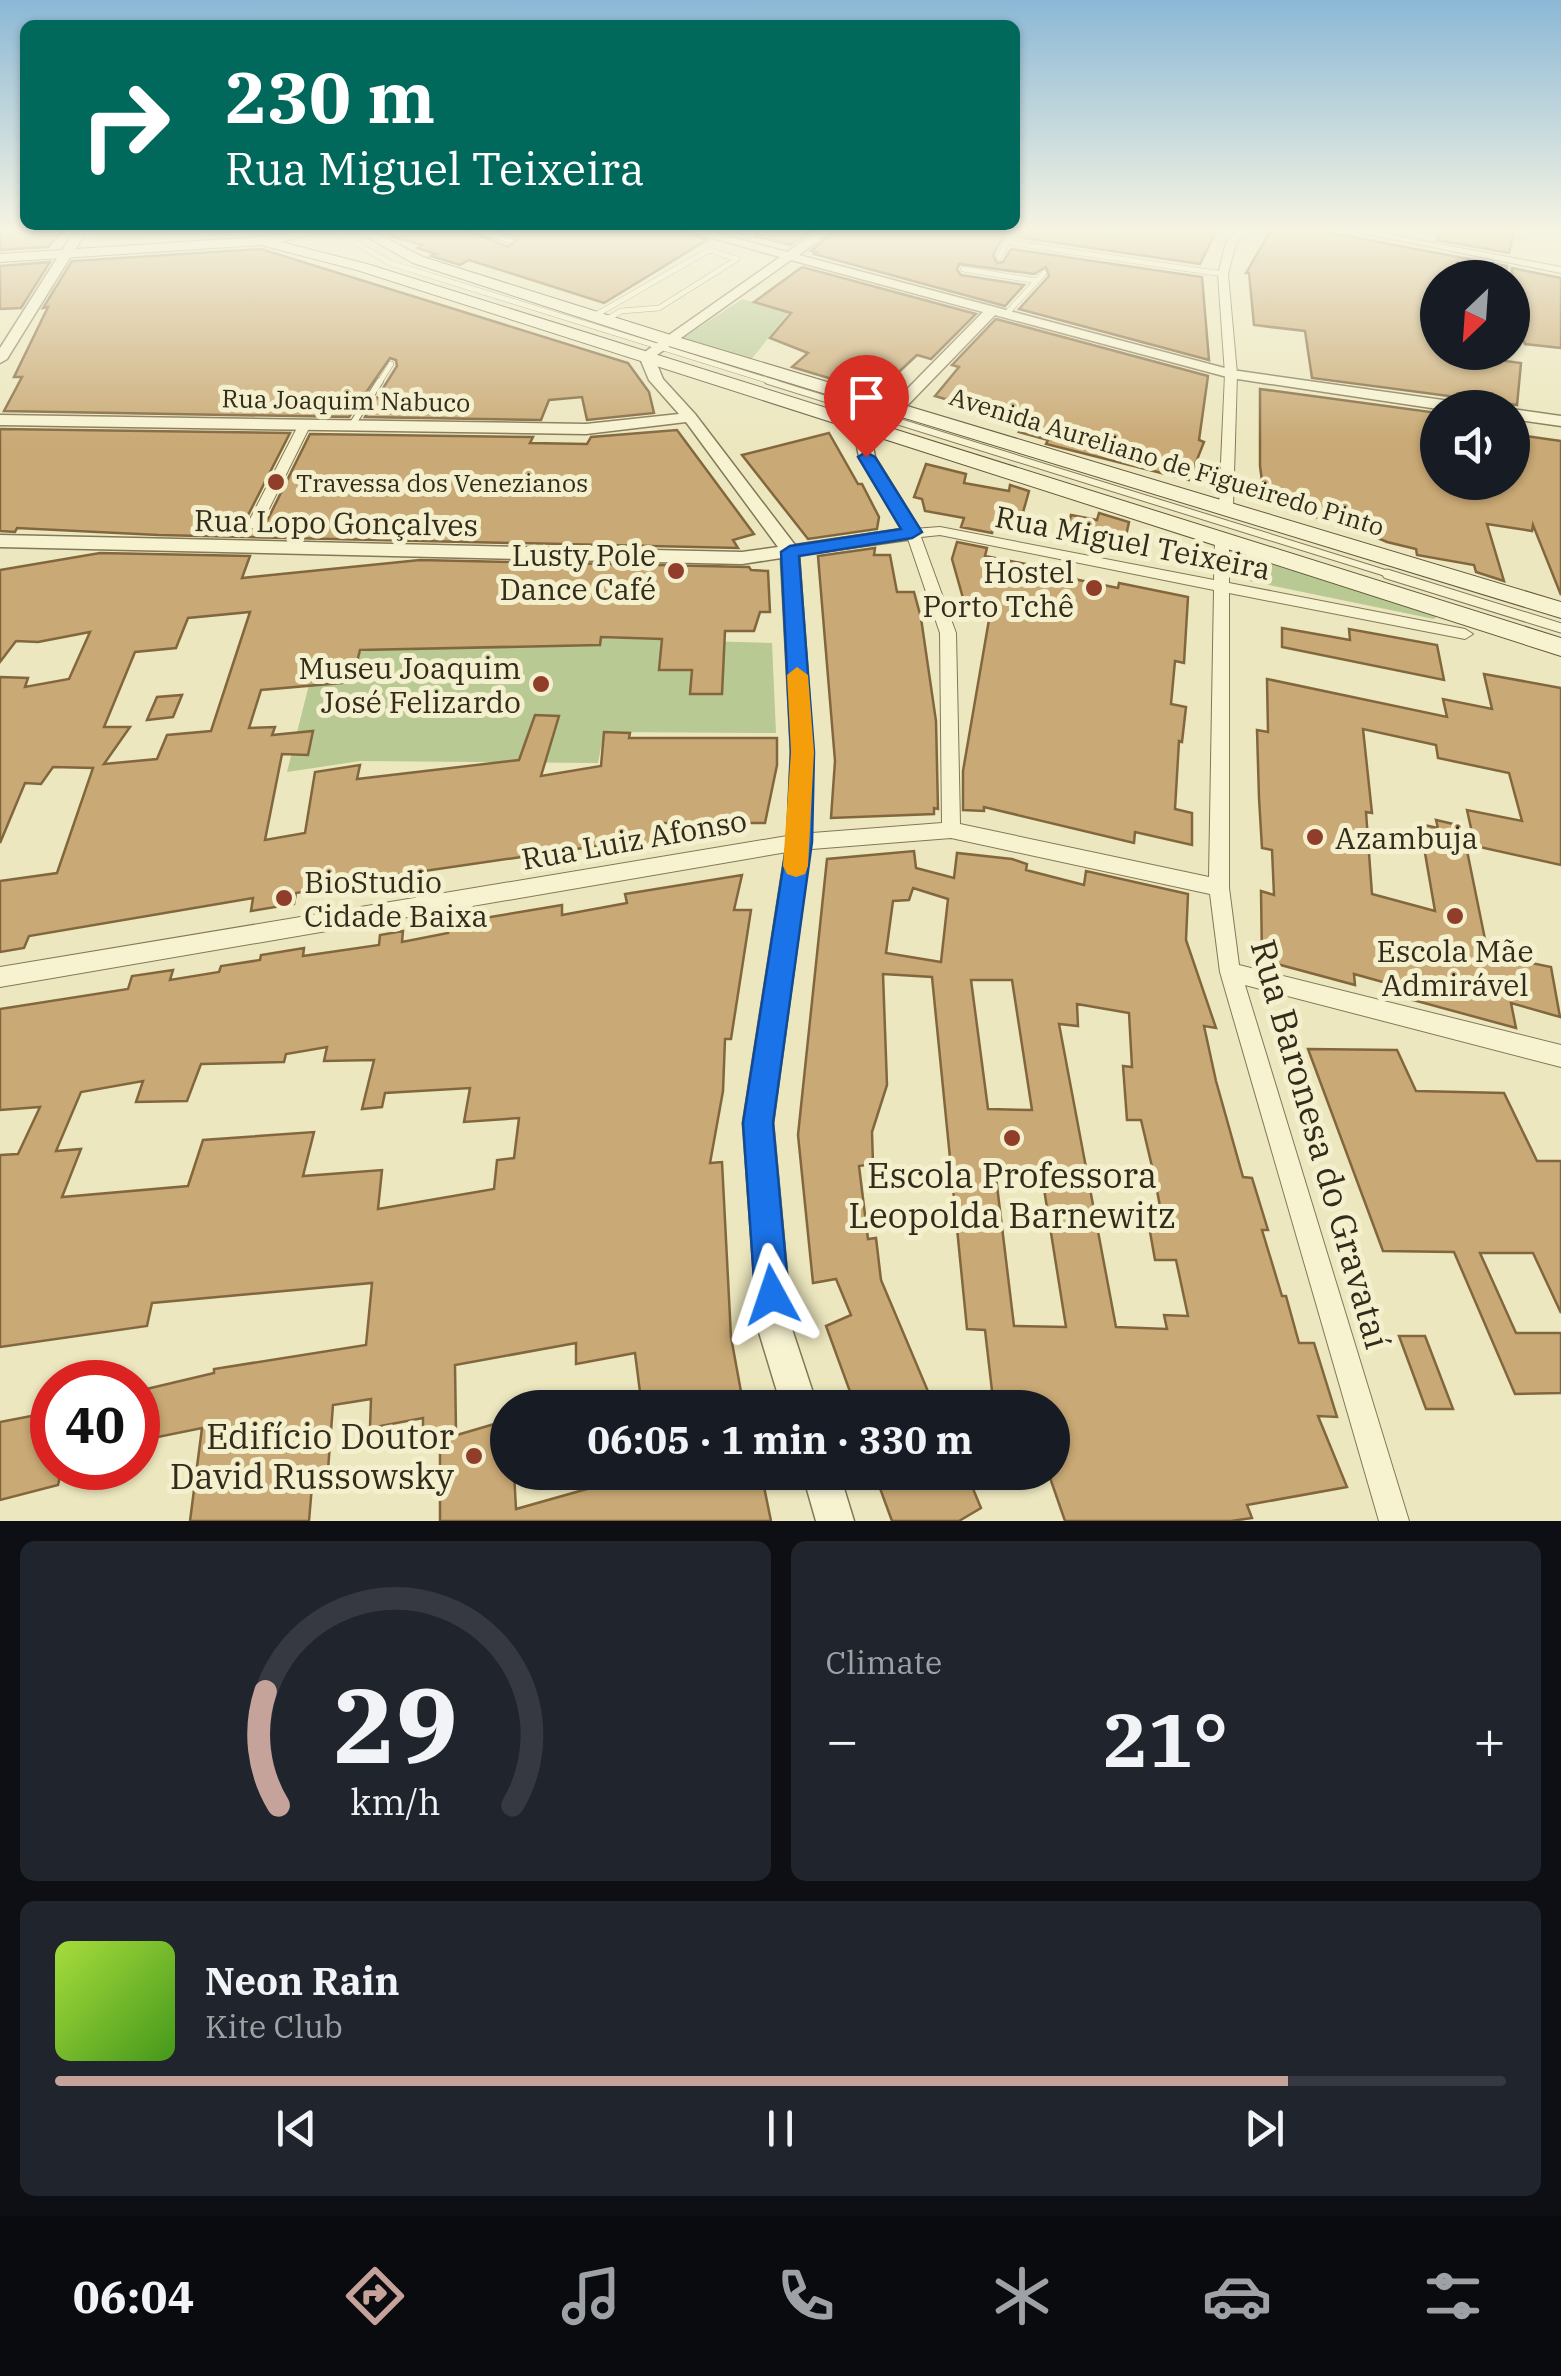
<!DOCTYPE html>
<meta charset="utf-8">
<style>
body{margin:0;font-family:"IBM Plex Serif",serif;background:#20242c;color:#f1f3f6;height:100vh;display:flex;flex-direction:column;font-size:38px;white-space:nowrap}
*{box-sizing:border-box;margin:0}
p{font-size:32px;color:#9ea1a6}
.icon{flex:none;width:55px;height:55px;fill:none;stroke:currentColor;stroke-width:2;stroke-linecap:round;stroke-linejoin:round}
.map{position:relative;height:1521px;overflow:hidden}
.side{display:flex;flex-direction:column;gap:20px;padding:20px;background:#0d0f14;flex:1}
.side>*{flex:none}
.guide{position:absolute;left:20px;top:20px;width:1000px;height:210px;border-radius:15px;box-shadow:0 2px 8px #0004;background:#00695c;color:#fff;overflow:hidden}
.needle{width:65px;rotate:205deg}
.tools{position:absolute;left:1420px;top:260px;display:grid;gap:20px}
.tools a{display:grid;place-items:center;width:110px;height:110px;border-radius:50%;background:#171b24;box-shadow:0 2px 8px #0004;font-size:50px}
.speed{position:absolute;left:30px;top:1360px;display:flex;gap:20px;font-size:50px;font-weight:700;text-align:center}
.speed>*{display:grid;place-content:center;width:130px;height:130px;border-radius:50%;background:#171b24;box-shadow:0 2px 8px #0004;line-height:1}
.speed .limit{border:15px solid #d22;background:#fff;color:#111}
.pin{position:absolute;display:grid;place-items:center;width:85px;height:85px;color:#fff;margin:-102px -42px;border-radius:50% 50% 50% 0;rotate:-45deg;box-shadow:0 0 10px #0007}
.pin .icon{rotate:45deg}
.me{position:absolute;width:110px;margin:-55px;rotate:355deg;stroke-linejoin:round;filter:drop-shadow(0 0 8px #0008)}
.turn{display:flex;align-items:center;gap:35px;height:210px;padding:0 40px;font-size:45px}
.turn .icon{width:130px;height:130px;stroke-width:2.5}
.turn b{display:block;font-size:70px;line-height:85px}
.big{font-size:75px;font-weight:700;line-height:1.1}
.side .tile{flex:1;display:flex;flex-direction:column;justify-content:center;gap:15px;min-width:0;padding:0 35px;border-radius:15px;background:#20242c}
.side .dial{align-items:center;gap:0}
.dial svg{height:260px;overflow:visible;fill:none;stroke:#363941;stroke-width:7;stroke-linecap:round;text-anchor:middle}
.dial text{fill:#f1f3f6;stroke:none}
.song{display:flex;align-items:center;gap:30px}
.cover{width:120px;height:120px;border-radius:15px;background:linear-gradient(135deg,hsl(80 70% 55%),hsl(100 70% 35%))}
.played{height:10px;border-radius:5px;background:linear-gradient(90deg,#c5a29a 85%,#363941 85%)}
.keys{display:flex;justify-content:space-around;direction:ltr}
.heat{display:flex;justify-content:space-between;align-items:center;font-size:55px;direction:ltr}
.side .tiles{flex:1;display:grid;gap:20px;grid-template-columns:1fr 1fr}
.tile:last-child{grid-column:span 2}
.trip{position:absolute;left:490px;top:1390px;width:580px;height:100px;border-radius:50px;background:#171b24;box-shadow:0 2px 8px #0004;font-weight:700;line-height:100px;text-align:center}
.menu{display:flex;height:160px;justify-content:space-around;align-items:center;background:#090b0e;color:#9ea1a6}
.menu .icon{width:70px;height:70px}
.menu .on{color:#c5a29a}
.menu b{font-size:45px;color:#f1f3f6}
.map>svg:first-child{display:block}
.green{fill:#b8c993}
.building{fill:#c9a975;stroke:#82673e;stroke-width:2.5;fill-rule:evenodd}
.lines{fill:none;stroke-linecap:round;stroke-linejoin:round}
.service-far2-casing{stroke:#837858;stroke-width:6}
.service-far1-casing{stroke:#837858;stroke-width:8}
.service-casing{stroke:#837858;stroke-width:11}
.minor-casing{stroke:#837858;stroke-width:2}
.tertiary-casing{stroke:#837858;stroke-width:3}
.secondary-casing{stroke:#65583b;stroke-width:2}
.service-far2{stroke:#f7f3d1;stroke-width:5}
.service-far1{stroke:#f7f3d1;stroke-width:6}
.service{stroke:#f7f3d1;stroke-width:9}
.minor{fill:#f7f3d1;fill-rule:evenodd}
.tertiary{fill:#f7f3d1;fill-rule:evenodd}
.secondary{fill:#f7f3d1;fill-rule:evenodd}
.route{fill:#1a73e8;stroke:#114b97;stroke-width:2.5}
.slow{fill:#f59e0b}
.poi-dot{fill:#903e2a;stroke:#f4f0cd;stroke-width:4}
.labels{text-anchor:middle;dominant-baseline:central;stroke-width:10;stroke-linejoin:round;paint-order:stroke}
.far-street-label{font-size:25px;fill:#332c1c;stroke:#f4f0cd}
.far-poi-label{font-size:25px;fill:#332c1c;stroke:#f4f0cd;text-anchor:start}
.street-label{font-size:30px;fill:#332c1c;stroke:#f4f0cd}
.poi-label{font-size:30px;fill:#332c1c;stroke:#f4f0cd;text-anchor:end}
.near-street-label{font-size:35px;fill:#332c1c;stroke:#f4f0cd}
.near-poi-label{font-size:35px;fill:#332c1c;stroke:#f4f0cd}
</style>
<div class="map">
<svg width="1561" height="1521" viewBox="0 0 1561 1521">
<rect width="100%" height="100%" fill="#ece7be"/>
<g class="green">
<path d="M101 230H270L92 242Z"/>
<path d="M742 299 789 312 750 361 680 340Z"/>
<path d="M1245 556 1438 615 1434 619 1245 580Z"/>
<path d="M602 638 772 643 776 733 604 732 598 763 360 761 287 772 316 657 386 649 600 646Z"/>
</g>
<g class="building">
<path d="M388 230H466L509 247 518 238 495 230H681L707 240 604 303 469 260 460 265 431 256 436 254 417 248 423 245 390 236Z"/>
<path d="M756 230H814L790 245 755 236Z"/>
<path d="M836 230H1007L993 255 997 263 1003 262 1011 249 1202 277 1209 360 1019 309 1049 276 1046 267 1034 274 959 264 957 270 961 275 1024 285 1005 306 814 254 817 252 811 251Z"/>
<path d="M1020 230H1105L1124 234V230H1217L1200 264 1017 237Z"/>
<path d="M1271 230H1314L1507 266 1505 278H1438V352L1521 363 1517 405 1312 378 1305 331 1254 325 1249 273H1246Z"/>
<path d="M1440 230H1514L1509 253 1437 240Z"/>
<path d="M0 231 56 230 63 231 48 247 0 250Z"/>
<path d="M261 249 628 363 649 392 654 413 587 420 582 397 549 400 541 420 365 417 397 366 396 360 390 358 349 417 4 411 22 377H14L48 307 43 308 72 261Z"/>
<path d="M50 262 21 308 0 309V266Z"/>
<path d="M802 267 976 314 931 359 917 355 886 384 871 379 862 388 792 367 808 353 770 338 791 313 754 302Z"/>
<path d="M1512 268 1561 278V348L1525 344 1512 312Z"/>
<path d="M996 319 1208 376 1199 440 1204 442 1189 480 1046 444 1048 440 1019 432 1026 423 935 396 959 367 952 365Z"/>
<path d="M1260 389 1438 413V482H1512V434L1561 441V595L1533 525 1532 531 1487 524 1504 581 1476 572 1474 565 1417 555 1416 549 1387 542 1373 536 1371 524 1323 519 1272 505V490L1263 489 1260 466Z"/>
<path d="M0 429 290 433 244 523 249 532 264 527 310 434 533 437 530 443 587 444 591 437 677 430 754 534 733 540 738 548 158 535 17 528 15 532 0 531Z"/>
<path d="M829 433 858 484H862L879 517 877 529 808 539 742 455Z"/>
<path d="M926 464 966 474 964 483 1009 491 1010 485 1029 491 1020 523 995 522 992 533 961 527 964 518 925 511 922 499 914 497Z"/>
<path d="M1099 513 1129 522 1124 545 1066 536 1071 515 1097 520Z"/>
<path d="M957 542 987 548 985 556 1026 564 1025 569 1118 588 1119 583 1188 597 1184 663 1175 661 1171 704 1186 707 1182 742 1179 741 1175 809 1192 813V845L1135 832 1134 843 984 807V811L963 810V771L991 608 963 598 952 559Z"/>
<path d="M875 548 874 555H890L897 592H914L921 618 936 721 938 809 934 808V814L831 818 835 761 818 556Z"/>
<path d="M100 553 250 556 242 578 420 560 749 567 751 570 768 571 770 612H760L754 631H725L722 694H690L692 670H659L662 639 601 637 600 645 360 650 352 682 261 690 249 728 275 727 272 735 313 731 308 755 282 754 265 840 305 833 315 772 360 765 357 779 519 760 535 715 559 716 541 776 601 766 604 732 630 733 629 738H777V765L765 823H657L660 846 598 855 597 846 383 877 296 893 294 904 251 911 253 898 29 936 24 948 0 952V881L57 873 93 768 53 767 41 784 25 783 0 843V677L28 678 25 687 69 679 90 632 38 642 16 641 0 662V570ZM250 612 211 731 167 735 157 759 104 764 130 727H104L135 652 176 648 188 618Z"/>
<path d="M1282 628 1350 640 1349 629 1437 645 1444 680 1282 647Z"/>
<path d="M1484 674 1561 688V865L1475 846 1467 810 1522 821 1509 773 1438 758 1436 745 1363 729 1372 813 1366 812 1372 894 1435 911 1420 824 1438 828 1436 820 1462 826 1488 954 1551 967 1560 1017 1511 1003 1516 1028 1391 994 1390 984 1354 974 1355 985 1262 960 1261 891 1274 895 1272 850 1262 848 1259 798 1257 730 1268 732 1267 679 1447 717 1443 699 1492 709Z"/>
<path d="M182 695 173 717 147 720 157 697Z"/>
<path d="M914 851 916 868 954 878 957 853 1012 859 1027 864 1026 870 1084 885 1086 871 1188 894 1186 940 1216 1028 1204 1026 1216 1081 1243 1177 1252 1178 1268 1230H1262L1282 1296H1286L1299 1343H1314L1337 1417 1318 1416 1347 1487 1247 1505 1252 1518 1231 1521H1065L1048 1472H1052V1408H994L985 1330 967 1329 932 977 883 974 887 1085 872 1132 873 1164 859 1166 868 1239 876 1238 881 1280 935 1408H856L826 1326 851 1315 836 1279 813 1283 798 1135 827 859ZM913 888 948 899 941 962 886 953 893 901 909 900ZM971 980H1012L1032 1110 988 1109ZM1077 1004 1129 1013 1132 1067 1123 1066 1127 1120H1141L1154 1175 1164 1227 1149 1226 1155 1260H1176L1188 1316 1164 1315 1167 1329 1116 1327 1059 1024 1078 1026ZM995 1169 1041 1170 1066 1327 1014 1326Z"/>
<path d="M742 875 734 910H751L731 1039H725L723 1091 710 1163 722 1162 731 1337 744 1408H605V1402L640 1392 635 1353 576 1364V1343L455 1365 456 1432 423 1441V1418L370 1428 371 1399 333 1405 328 1470 313 1474 309 1521H190L202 1428 138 1441V1391L214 1373V1369L366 1345 372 1283 152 1303 147 1326 0 1347V1155L18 1154 40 1107 0 1110V1009L128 989 132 976 173 970 170 980 219 972 221 966 260 960 261 955 304 948 303 956 379 945 380 935 403 931 402 942 448 933V924L562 905V915L627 903 625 894ZM327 1047 324 1061 374 1060 362 1109 382 1107 385 1093 470 1088 464 1122 519 1118 514 1158 497 1160 494 1189 378 1209 382 1170 303 1176 314 1132 203 1140 188 1186 62 1197 81 1149 56 1151 81 1092 143 1081 136 1102 187 1101 201 1064 284 1062 286 1054Z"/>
<path d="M1308 1049 1397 1050 1416 1091 1504 1093 1537 1161H1561V1313L1533 1253H1480L1516 1333H1561V1393L1515 1394 1454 1252 1383 1251Z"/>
<path d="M1399 1336H1425L1453 1409H1426Z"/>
<path d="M52 1412V1468H62L58 1485 0 1500V1422Z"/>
<path d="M508 1420V1472H514L516 1509 615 1481 614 1472H761L771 1521H440V1440Z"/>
<path d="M874 1472H966L981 1508 959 1521H892Z"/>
</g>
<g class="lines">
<defs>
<g id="service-far2">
<path d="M334 230 390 263 776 383"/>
<path d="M1006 242 1223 274"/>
<path d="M999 257 1014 230"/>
<path d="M963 269 1037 281"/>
<path d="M1006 314 1044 273"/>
<path d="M594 316 709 250 737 259 659 308 621 311 606 320"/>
<path d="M379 383 391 364"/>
</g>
<g id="service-far1">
<path d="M768 381 1395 576"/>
<path d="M352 425 380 381"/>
</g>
<path id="service" d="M1387 574 1561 628"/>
<g id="minor">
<path d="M470 230H484L515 240 510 243Z"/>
<path d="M1237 230H1246L1236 243 1228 274 1237 374 1233 507 1226 511 1219 507 1225 374 1218 274 1226 243Z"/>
<path d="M1347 230H1365L1561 267V273Z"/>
<path d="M305 420 311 424 261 525 259 528H249L247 525 299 424Z"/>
<path d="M940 527 1214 580 1215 540 1222 536 1229 540V583L1465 629 1473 634 1465 639 1229 593V888L1239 965 1561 1045V1067L1245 985 1409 1521H1379L1220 972 1210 894 951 838 799 850 0 987V967L799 834 942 823 940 633 906 533 913 529ZM940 535 1214 590 1209 877 960 824 956 633 921 537Z"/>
</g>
<g id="tertiary">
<path d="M75 230H87L7 359 0 363V348Z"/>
<path d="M685 230H703L787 252 820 230H833L799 255 1232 370 1464 403 1471 408 1438 409 1231 378 995 315 872 442 875 457 922 533 913 539 799 555 813 751 811 842 773 1123 792 1329 818 1408H782L758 1329 743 1123 787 842 791 751 781 558 742 564 0 547V535L742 552 778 547 686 422 586 434 0 425V415L586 424 679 414 649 380 639 356 780 257ZM791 260 983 312 856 441 859 457 902 529 795 545 695 414 663 379 654 357Z"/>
<path d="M1512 409 1561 416V426L1512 419Z"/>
<path d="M802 1472H839L854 1521H816Z"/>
</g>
<g id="secondary">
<path d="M298 230H326L281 242 367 264 1561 638V656L357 270 261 245 0 262V254L261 237Z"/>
<path d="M354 230H371L423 257 674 336 1561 602V618L662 344 413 263Z"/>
</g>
</defs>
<use href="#service-far2" class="service-far2-casing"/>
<use href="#service-far1" class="service-far1-casing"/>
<use href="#service" class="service-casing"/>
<use href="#minor" class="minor-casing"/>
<use href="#tertiary" class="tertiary-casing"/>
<use href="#secondary" class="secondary-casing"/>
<use href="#service-far2" class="service-far2"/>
<use href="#service-far1" class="service-far1"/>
<use href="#service" class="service"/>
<use href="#minor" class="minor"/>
<use href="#tertiary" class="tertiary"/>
<use href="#secondary" class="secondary"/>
</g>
<linearGradient id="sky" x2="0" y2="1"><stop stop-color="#8bb8d6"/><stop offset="0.52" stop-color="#f6f4e2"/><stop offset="1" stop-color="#f6f4e2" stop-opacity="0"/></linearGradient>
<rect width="1561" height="443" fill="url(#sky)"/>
<path class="route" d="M866 452 875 457 922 532 912 538 799 556 814 752 812 842 773 1123 789 1295 784 1307 772 1312 760 1307 755 1295 743 1123 787 842 791 752 781 552 790 546 901 529 858 457Z"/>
<path class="slow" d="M797 667 808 675 814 752 808 866 805 874 796 877 787 874 783 866 791 752 787 675Z"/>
<g class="poi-dot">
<circle cx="276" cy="482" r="10"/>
<circle cx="676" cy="571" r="10"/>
<circle cx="1094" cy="588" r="10"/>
<circle cx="541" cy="684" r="10"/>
<circle cx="1315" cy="837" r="10"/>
<circle cx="284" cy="898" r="10"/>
<circle cx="1455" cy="916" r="10"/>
<circle cx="1012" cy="1138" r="10"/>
<circle cx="474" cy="1456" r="10"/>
</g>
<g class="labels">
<g class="far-street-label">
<text transform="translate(346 400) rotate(1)">Rua Joaquim Nabuco</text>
<text transform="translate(1167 461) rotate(17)">Avenida Aureliano de Figueiredo Pinto</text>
</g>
<g class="far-poi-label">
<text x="296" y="482">Travessa dos Venezianos</text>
</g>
<g class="street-label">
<text transform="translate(336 522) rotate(1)">Rua Lopo Gonçalves</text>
<text transform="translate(1133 542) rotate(11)">Rua Miguel Teixeira</text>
<text transform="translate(634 839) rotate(-10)">Rua Luiz Afonso</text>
</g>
<g class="poi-label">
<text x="656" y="554">Lusty Pole<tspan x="656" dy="34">Dance Café</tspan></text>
<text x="1074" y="571">Hostel<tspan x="1074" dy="34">Porto Tchê</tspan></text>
<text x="521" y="667">Museu Joaquim<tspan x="521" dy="34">José Felizardo</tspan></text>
<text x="1335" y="837" text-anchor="start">Azambuja</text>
<text x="304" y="881" text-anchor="start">BioStudio<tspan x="304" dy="34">Cidade Baixa</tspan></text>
<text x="1455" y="950" text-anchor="middle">Escola Mãe<tspan x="1455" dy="34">Admirável</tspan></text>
</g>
<g class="near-street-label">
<text transform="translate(1321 1144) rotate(74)">Rua Baronesa do Gravataí</text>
</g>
<g class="near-poi-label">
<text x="1012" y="1175">Escola Professora<tspan x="1012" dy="40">Leopolda Barnewitz</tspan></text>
<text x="454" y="1436" text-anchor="end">Edifício Doutor<tspan x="454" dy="40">David Russowsky</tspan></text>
</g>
</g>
</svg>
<div class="tools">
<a><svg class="needle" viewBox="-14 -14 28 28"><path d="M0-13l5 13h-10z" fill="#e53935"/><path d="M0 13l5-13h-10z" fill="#9ea1a6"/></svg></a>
<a><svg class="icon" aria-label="sound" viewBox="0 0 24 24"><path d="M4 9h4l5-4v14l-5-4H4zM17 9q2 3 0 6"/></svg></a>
</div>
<div class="speed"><div class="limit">40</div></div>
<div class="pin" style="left:866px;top:457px;background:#d93025"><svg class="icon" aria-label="arrive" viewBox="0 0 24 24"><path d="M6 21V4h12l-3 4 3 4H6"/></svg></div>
<svg class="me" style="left:772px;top:1295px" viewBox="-20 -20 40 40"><path d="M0-17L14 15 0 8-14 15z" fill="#1a73e8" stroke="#fff" stroke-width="4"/></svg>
<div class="trip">06:05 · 1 min · 330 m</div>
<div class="guide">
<div class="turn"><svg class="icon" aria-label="right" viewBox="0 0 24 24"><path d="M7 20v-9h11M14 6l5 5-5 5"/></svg><div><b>230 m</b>Rua Miguel Teixeira</div></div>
</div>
</div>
<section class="side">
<div class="tiles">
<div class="tile dial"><svg viewBox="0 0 100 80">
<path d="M14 69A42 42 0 1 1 86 69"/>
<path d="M14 69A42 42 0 0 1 10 34" stroke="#c5a29a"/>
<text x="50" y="56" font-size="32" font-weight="700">29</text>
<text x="50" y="72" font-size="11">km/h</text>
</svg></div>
<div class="tile"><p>Climate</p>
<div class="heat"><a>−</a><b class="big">21°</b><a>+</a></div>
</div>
<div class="tile">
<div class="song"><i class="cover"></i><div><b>Neon Rain</b><p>Kite Club</p></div></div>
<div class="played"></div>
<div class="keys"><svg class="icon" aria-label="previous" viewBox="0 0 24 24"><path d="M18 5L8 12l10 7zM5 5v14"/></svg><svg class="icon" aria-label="pause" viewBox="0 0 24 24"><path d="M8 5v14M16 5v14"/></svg><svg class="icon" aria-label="next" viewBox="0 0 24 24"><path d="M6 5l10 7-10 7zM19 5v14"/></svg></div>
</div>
</div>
</section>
<nav class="menu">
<b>06:04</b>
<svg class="icon on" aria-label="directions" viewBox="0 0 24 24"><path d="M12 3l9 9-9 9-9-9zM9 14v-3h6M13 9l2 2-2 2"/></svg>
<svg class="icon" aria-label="music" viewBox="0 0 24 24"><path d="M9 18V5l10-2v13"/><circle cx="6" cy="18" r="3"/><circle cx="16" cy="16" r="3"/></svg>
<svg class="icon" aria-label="phone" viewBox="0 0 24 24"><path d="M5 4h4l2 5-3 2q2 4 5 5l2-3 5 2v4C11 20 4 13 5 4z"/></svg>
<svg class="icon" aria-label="climate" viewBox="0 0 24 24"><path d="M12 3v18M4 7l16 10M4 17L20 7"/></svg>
<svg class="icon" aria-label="car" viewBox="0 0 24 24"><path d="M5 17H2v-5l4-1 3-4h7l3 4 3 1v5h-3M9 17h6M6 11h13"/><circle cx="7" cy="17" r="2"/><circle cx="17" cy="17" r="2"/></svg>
<svg class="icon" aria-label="filters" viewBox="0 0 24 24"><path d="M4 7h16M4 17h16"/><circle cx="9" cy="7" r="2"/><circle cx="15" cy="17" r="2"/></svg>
</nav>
